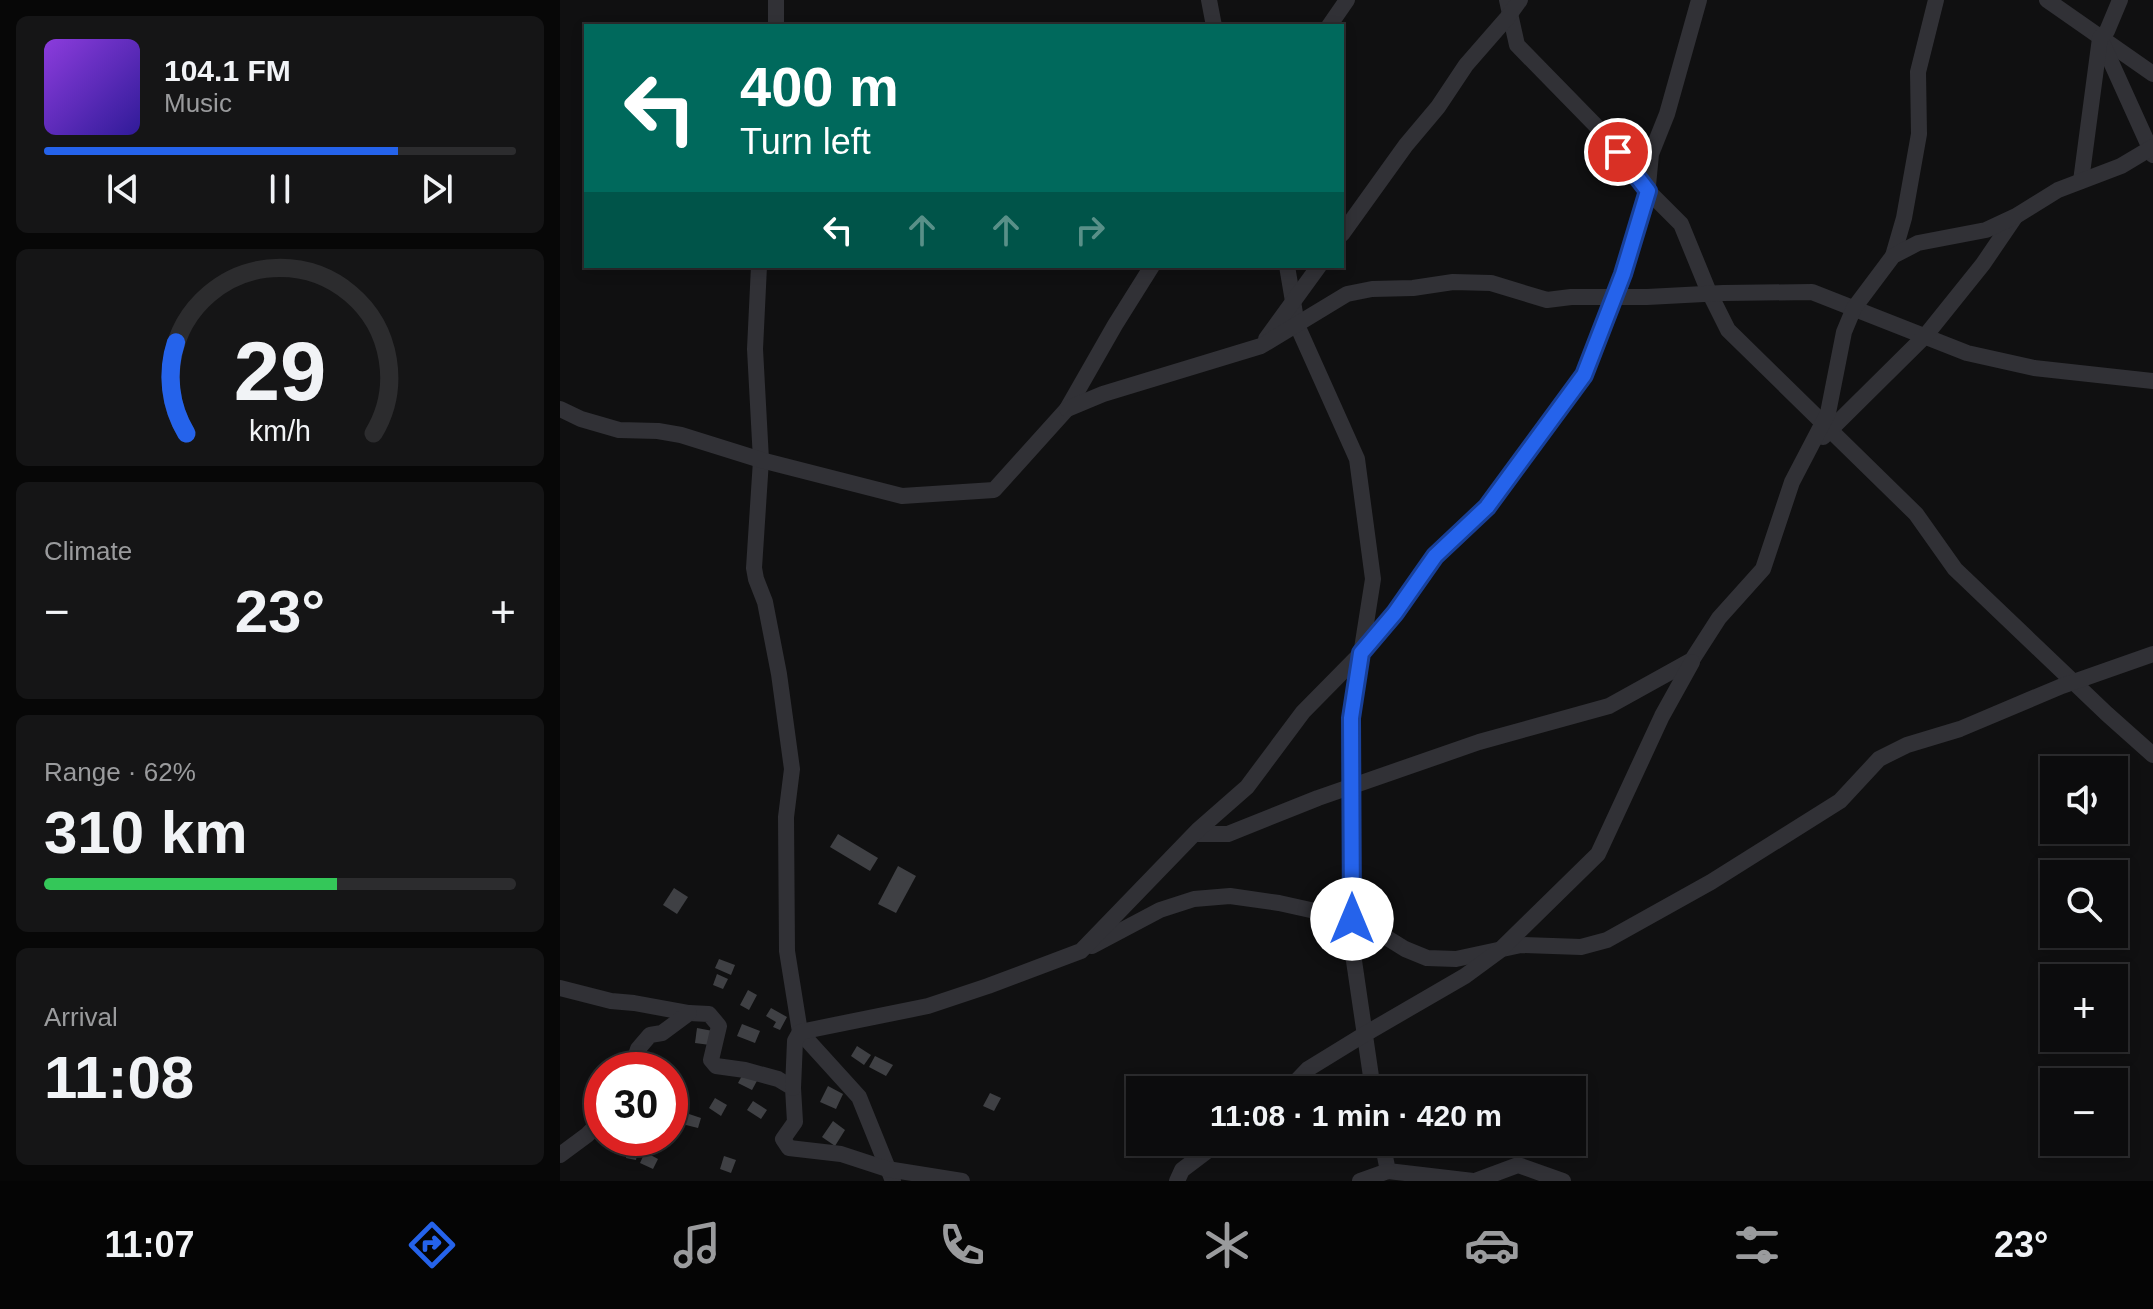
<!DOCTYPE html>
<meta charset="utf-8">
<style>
body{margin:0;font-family:Arial,sans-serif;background:#151516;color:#f1f3f6;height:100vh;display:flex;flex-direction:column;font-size:30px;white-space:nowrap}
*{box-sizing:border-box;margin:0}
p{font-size:26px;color:#9a9b9d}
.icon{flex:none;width:44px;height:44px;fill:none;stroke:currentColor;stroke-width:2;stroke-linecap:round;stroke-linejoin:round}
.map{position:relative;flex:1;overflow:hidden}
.panel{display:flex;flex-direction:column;gap:16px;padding:16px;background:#070707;width:560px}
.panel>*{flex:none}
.guide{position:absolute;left:24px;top:24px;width:760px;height:244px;border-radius:0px;box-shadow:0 4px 12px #0003,0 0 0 2px #2c2c2e;background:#00695c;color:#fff;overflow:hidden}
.tools{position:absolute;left:1480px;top:756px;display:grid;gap:16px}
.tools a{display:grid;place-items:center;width:88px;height:88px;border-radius:0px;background:#0c0c0d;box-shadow:0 4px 12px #0003,0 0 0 2px #2c2c2e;font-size:40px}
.speed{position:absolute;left:24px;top:1052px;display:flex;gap:16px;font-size:40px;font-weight:700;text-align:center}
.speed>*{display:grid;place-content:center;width:104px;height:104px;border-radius:50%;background:#0c0c0d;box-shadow:0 4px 12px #0003,0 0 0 2px #2c2c2e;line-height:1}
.speed .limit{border:12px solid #d22;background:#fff;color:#111}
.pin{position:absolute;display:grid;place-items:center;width:68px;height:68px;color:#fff;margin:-34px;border:4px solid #fff;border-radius:50%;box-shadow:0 2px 8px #0007}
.me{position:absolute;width:88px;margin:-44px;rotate:0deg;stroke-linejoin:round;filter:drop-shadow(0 0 6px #0008)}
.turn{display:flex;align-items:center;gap:28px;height:168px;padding:0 24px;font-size:36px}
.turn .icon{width:104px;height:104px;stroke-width:2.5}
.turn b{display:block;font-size:56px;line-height:68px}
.lanes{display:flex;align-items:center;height:76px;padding:0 24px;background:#0003;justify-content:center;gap:40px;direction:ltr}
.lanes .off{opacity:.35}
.big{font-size:60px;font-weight:800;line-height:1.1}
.panel .card{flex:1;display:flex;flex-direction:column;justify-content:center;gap:12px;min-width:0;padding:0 28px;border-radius:12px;background:#151516}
.panel .dial{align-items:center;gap:0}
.dial svg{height:208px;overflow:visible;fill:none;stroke:#2c2c2e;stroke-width:7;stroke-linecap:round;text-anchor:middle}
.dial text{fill:#f1f3f6;stroke:none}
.song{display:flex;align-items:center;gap:24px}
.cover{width:96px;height:96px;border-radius:12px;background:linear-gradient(135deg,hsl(270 70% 55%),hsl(250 70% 35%))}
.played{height:8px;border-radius:4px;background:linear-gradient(90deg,#2563eb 75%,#2c2c2e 75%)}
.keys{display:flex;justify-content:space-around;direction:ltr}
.heat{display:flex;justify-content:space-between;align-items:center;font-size:44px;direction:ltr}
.charge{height:12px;border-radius:6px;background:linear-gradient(90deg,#34c759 62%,#2c2c2e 0)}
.trip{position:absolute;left:566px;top:1076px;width:460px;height:80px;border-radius:0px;background:#0c0c0d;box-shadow:0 4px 12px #0003,0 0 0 2px #2c2c2e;font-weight:800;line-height:80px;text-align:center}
.menu{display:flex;height:128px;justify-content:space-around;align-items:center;background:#050505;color:#9a9b9d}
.menu .icon{width:56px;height:56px}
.menu .current{color:#2563eb}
.menu b{font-size:36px;color:#f1f3f6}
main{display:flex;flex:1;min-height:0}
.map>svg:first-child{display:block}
.building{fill:#3f4044}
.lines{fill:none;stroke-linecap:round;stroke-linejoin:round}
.minor{stroke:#313136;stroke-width:16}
.route-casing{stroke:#184099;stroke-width:20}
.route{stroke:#2563eb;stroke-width:14}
</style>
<main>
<section class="panel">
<div class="card">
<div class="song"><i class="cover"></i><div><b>104.1 FM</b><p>Music</p></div></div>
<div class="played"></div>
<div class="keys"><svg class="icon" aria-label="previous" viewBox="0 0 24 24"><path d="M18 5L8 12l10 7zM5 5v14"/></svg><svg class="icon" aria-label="pause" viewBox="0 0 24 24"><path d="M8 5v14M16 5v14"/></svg><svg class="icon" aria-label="next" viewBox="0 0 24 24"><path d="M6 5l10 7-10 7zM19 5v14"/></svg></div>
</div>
<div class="card dial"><svg viewBox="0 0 100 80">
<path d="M14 69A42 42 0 1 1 86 69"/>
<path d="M14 69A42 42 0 0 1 10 34" stroke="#2563eb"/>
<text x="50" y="56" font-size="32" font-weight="700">29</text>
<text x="50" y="72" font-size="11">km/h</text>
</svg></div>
<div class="card"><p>Climate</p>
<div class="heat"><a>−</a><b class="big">23°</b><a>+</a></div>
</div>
<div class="card"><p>Range · 62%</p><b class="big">310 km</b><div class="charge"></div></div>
<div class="card"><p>Arrival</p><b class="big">11:08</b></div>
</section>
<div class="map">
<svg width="1593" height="1181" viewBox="0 0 1593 1181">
<rect width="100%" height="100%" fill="#101011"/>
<g class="building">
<path d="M278 834 318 858 310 871 270 847Z"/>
<path d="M338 866 356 876 336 913 318 904Z"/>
<path d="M114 888 128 897 117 914 103 905Z"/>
<path d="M159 959 175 965 171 975 155 968Z"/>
<path d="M157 974 168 979 163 989 153 985Z"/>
<path d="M188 990 197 995 189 1010 180 1005Z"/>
<path d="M211 1008 227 1017 220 1030 213 1027 216 1022 206 1016Z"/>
<path d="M182 1024 200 1031 195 1043 177 1036Z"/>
<path d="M137 1028 153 1031 150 1045 135 1043Z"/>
<path d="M297 1046 311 1055 304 1065 291 1056Z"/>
<path d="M315 1056 333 1065 326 1076 309 1067Z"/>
<path d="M184 1072 198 1079 192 1090 178 1083Z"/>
<path d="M268 1086 283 1094 276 1109 260 1102Z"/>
<path d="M430 1093 441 1098 434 1111 423 1106Z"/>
<path d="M155 1098 167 1105 161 1116 149 1108Z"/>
<path d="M193 1101 207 1110 201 1119 187 1110Z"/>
<path d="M126 1113 141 1118 138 1128 122 1124Z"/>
<path d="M273 1121 285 1130 275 1146 262 1137Z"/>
<path d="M67 1149 78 1150 76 1160 66 1158Z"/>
<path d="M85 1152 98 1159 93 1169 80 1163Z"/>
<path d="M164 1156 176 1160 171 1173 160 1169Z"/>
</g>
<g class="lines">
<g class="minor">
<path d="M216 0V26"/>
<path d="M649 0 654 26"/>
<path d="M947 0 957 45 1045 135 1083 186 1121 224 1148 290 1168 330 1356 514 1395 569 1547 714 1593 755"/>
<path d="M1487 0 1593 74"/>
<path d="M769 26 787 0"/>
<path d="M1541 40 1593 155"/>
<path d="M1521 181 1540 38 1547 31 1560 0"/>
<path d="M782 234 846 145 878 107 906 65 947 18 960 0"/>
<path d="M1333 256 1344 218 1359 134 1358 72 1376 0"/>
<path d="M199 266 195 349 201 460 194 568 196 579 205 602 219 674 232 769 226 817 227 951 240 1032 299 1097 333 1181"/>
<path d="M727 266 737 325 797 459 813 579 791 718 793 954 813 1090"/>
<path d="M706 339 759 266"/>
<path d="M0 409 21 419 59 430 98 431 121 435 201 460 342 496 434 490 507 409 555 325 592 266"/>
<path d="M507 409 543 394 701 346 787 294 812 289 853 288 893 282 931 283 987 300 1011 297H1087L1163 293 1252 292 1407 353 1474 368 1593 381"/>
<path d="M1263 437 1366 335 1423 264 1455 217"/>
<path d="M635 834H668L758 798 919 742 1049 706 1132 660 1159 618 1203 569 1232 482 1268 413 1284 332 1294 308 1333 256 1358 243 1426 230 1456 216 1498 190 1561 166 1593 147"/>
<path d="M532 946 600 910 634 899 670 896 719 903 800 921 845 949 867 958 896 959 961 945 1021 947 1047 940 1151 882 1280 801 1319 759 1347 745 1400 729 1502 686 1593 654"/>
<path d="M0 988 51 1001 74 1003 129 1013 149 1014 159 1026 151 1060 156 1066 185 1070 218 1079 233 1088 235 1122 223 1139 229 1148 281 1154 327 1169 402 1181"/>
<path d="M71 1070 78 1049 90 1035 102 1033 129 1013"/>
<path d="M233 1088 235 1041 240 1032 368 1006 428 986 521 951 638 830 687 787 743 712 811 643 835 613 875 556 927 507 1024 375 1063 274 1087 196 1091 154 1107 114 1139 0"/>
<path d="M728 1090 748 1069 805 1034 905 976 939 951 1038 854 1102 716 1132 662"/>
<path d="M822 1142 828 1171 913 1181"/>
<path d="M0 1155 27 1135 42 1120"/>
<path d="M617 1181 622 1170 659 1142"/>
<path d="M800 1181 828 1171"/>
<path d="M915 1181 958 1165 1003 1181"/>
</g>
</g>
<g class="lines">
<defs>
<path id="route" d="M792 919 791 718 801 653 835 613 875 556 927 507 1024 375 1063 274 1088 191 1058 152"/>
</defs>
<use href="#route" class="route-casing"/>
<use href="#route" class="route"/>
</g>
</svg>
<div class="tools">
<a><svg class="icon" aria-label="sound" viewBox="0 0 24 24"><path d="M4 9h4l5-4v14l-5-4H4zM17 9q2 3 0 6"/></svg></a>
<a><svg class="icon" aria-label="search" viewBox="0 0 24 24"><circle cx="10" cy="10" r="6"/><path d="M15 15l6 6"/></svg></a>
<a>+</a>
<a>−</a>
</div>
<div class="speed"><div class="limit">30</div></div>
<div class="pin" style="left:1058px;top:152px;background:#d93025"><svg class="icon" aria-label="arrive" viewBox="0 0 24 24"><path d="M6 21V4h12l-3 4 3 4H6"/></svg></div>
<svg class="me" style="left:792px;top:919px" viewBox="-20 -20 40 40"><circle r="19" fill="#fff"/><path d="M0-13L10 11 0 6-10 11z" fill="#2563eb"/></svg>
<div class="trip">11:08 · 1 min · 420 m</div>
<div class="guide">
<div class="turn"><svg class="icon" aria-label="left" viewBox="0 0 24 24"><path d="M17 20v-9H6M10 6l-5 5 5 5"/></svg><div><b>400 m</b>Turn left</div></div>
<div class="lanes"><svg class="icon" aria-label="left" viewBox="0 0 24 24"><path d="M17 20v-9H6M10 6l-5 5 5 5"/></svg><svg class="icon off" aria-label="ahead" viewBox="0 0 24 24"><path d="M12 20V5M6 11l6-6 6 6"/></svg><svg class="icon off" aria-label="ahead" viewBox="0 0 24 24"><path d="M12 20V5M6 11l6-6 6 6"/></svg><svg class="icon off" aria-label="right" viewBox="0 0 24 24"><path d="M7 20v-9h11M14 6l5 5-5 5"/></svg></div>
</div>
</div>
</main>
<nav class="menu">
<b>11:07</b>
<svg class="icon current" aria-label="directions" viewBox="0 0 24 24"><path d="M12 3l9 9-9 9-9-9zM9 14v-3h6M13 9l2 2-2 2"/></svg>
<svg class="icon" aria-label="music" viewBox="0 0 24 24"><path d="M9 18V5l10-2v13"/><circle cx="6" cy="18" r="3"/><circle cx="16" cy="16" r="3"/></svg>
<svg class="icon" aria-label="phone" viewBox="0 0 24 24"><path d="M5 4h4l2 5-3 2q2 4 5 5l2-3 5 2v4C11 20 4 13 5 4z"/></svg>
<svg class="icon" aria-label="climate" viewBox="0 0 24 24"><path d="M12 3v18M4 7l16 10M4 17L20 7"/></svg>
<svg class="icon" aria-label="car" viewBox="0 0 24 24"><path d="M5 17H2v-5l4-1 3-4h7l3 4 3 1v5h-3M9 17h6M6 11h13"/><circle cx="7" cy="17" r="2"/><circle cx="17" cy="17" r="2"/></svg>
<svg class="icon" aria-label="filters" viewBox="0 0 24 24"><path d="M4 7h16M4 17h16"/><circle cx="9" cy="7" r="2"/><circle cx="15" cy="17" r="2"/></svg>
<b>23°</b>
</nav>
